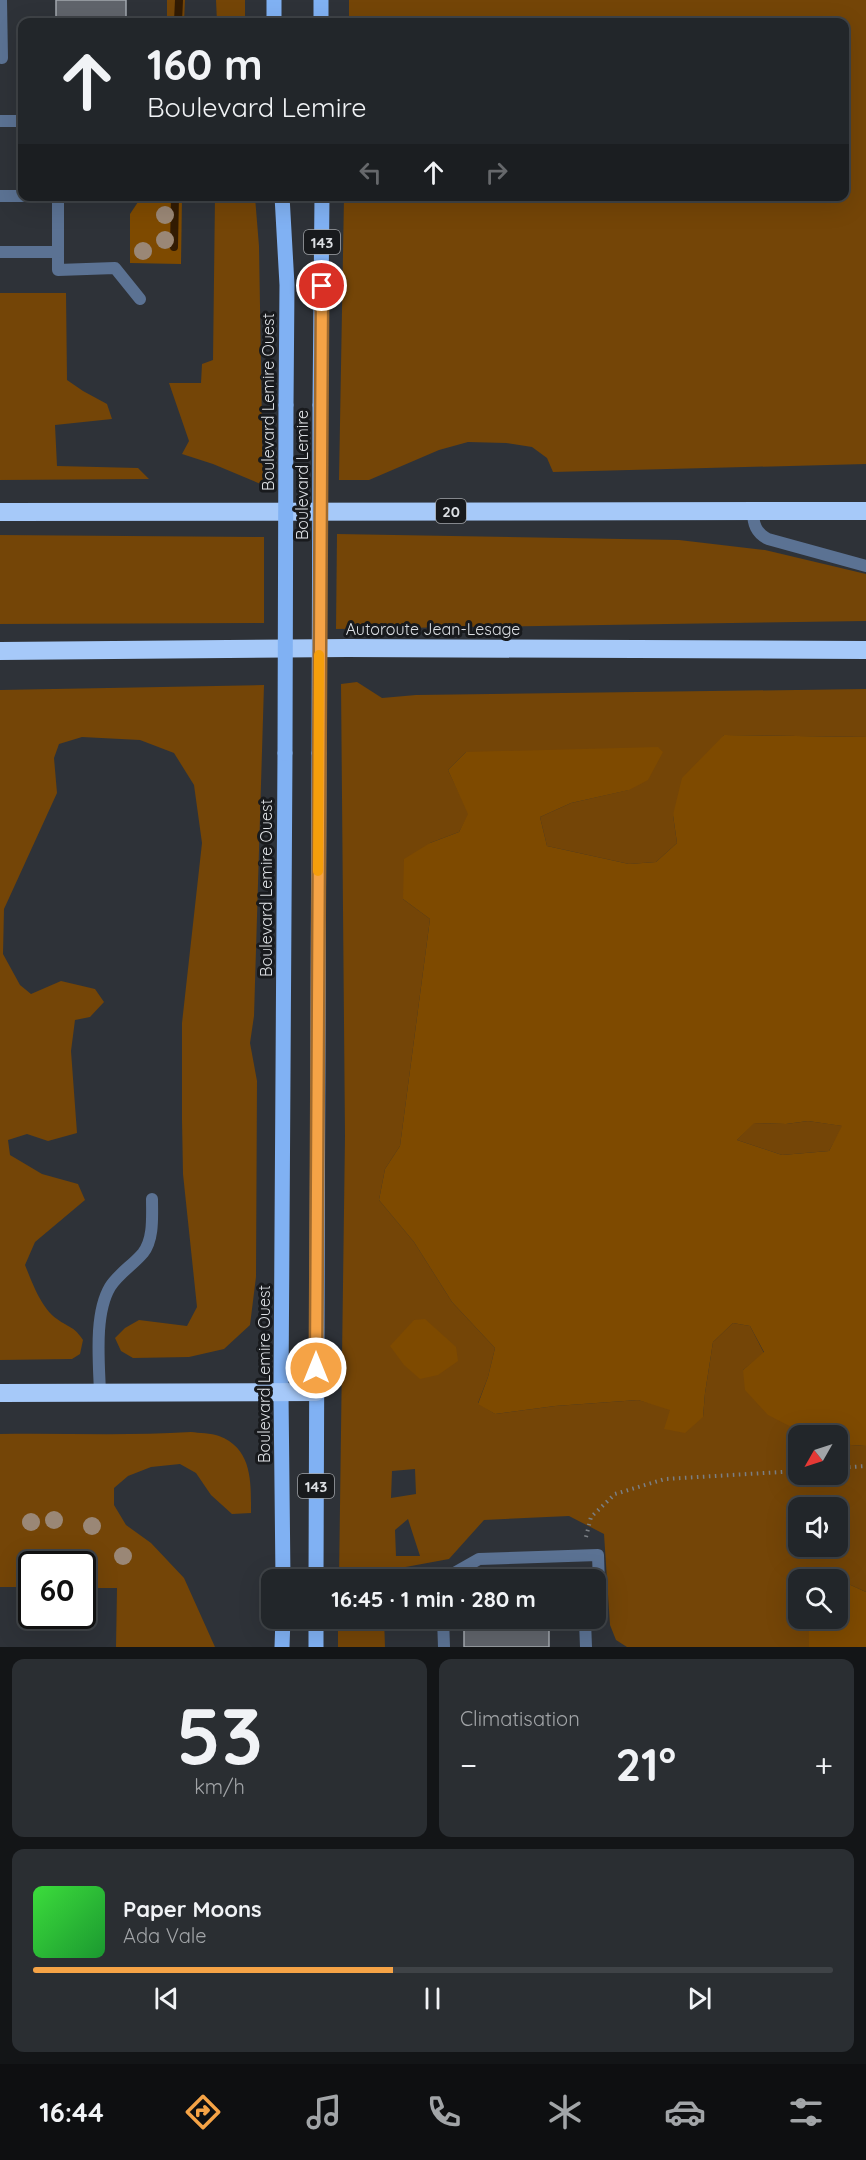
<!DOCTYPE html>
<html lang="fr">
<meta charset="utf-8">
<style>
body{margin:0;font-family:Quicksand,sans-serif;background:#2a2e32;color:#f1f3f6;height:100vh;display:flex;flex-direction:column;font-size:22px;white-space:nowrap}
*{box-sizing:border-box;margin:0}
p{font-size:20px;color:#a2a5a8}
.icon{flex:none;width:33px;height:33px;fill:none;stroke:currentColor;stroke-width:2;stroke-linecap:round;stroke-linejoin:round}
.map{position:relative;height:1647px;overflow:hidden}
.sheet{display:flex;flex-direction:column;gap:12px;padding:12px;background:#131517;flex:1}
.sheet>*{flex:none}
.banner{position:absolute;left:18px;top:18px;width:831px;height:183px;border-radius:12px;box-shadow:0 6px 24px #0002,0 0 0 2px #3f4347;background:#22262a;color:#f1f3f6;overflow:hidden}
.needle{width:39px;rotate:231deg}
.tools{position:absolute;left:788px;top:1425px;display:grid;gap:12px}
.tools a{display:grid;place-items:center;width:60px;height:60px;border-radius:12px;background:#22262a;box-shadow:0 6px 24px #0002,0 0 0 2px #3f4347;font-size:30px}
.speed{position:absolute;left:18px;top:1551px;display:flex;gap:12px;font-size:30px;font-weight:700;text-align:center}
.speed>*{display:grid;place-content:center;width:78px;height:78px;border-radius:50%;background:#22262a;box-shadow:0 6px 24px #0002,0 0 0 2px #3f4347;line-height:1}
.speed .limit{border:3px solid #111;border-radius:9px;background:#fff;color:#111}
.pin{position:absolute;display:grid;place-items:center;width:51px;height:51px;color:#fff;margin:-26px;border:3px solid #fff;border-radius:50%;box-shadow:0 2px 6px #0007}
.me{position:absolute;width:66px;margin:-33px;rotate:0deg;stroke-linejoin:round;filter:drop-shadow(0 0 4px #0008)}
.turn{display:flex;align-items:center;gap:21px;height:126px;padding:0 30px;font-size:27px}
.turn .icon{width:78px;height:78px;stroke-width:2.5}
.turn b{display:block;font-size:42px;line-height:51px}
.lanes{display:flex;align-items:center;height:57px;padding:0 30px;background:#0003;justify-content:center;gap:30px;direction:ltr}
.lanes .off{opacity:.35}
.big{font-size:45px;font-weight:800;line-height:1.1}
.sheet .widget{flex:1;display:flex;flex-direction:column;justify-content:center;gap:9px;min-width:0;padding:0 21px;border-radius:12px;background:#2a2e32}
.sheet .dial{align-items:center;gap:0}
.dial b{font-size:78px;line-height:1}
.song{display:flex;align-items:center;gap:18px}
.cover{width:72px;height:72px;border-radius:9px;background:linear-gradient(135deg,hsl(120 70% 55%),hsl(130 70% 35%))}
.played{height:6px;border-radius:3px;background:linear-gradient(90deg,#f5a346 45%,#3f4347 45%)}
.keys{display:flex;justify-content:space-around;direction:ltr}
.heat{display:flex;justify-content:space-between;align-items:center;font-size:33px;direction:ltr}
.sheet .tiles{flex:1;display:grid;gap:12px;grid-template-columns:1fr 1fr}
.widget:last-child{grid-column:span 2}
.trip{position:absolute;left:261px;top:1569px;width:345px;height:60px;border-radius:12px;background:#22262a;box-shadow:0 6px 24px #0002,0 0 0 2px #3f4347;font-weight:800;line-height:60px;text-align:center}
.menu{display:flex;height:96px;justify-content:space-around;align-items:center;background:#0e0f11;color:#a2a5a8}
.menu .icon{width:42px;height:42px}
.menu .current{color:#f5a346}
.menu b{font-size:27px;color:#f1f3f6}
.map>svg:first-child{display:block}
.green{fill:#744507;fill-rule:evenodd}
.forest{fill:#7e4a00;fill-rule:evenodd}
.lines{fill:none;stroke-linecap:round;stroke-linejoin:round}
.stream{stroke:#321b03;stroke-width:8}
.building{fill:#60646b;stroke:#a2a8af;stroke-width:1.5}
.path{stroke:#7b7f84;stroke-width:4;stroke-dasharray:1.5 4.5;stroke-linecap:butt}
.service{stroke:#5b7293;stroke-width:12}
.primary{stroke:#80b1f3;stroke-width:15}
.motorway{stroke:#a6c9f9;stroke-width:18}
.primary-bridge{stroke:#80b1f3;stroke-width:15}
.tree{fill:#9a8776}
.route-casing{stroke:#9f6a2e;stroke-width:15}
.route{stroke:#f5a346;stroke-width:10}
.slow{stroke:#f59e0b;stroke-width:10}
.labels{text-anchor:middle;dominant-baseline:central;stroke-width:6;stroke-linejoin:round;paint-order:stroke}
.shield{fill:#181a1d;stroke:#a1a4a8;stroke-width:1.5}
.shield-label{font-size:15px;font-weight:bold;fill:#dcdfe3}
.street-label{font-size:16px;fill:#dcdfe3;stroke:#181a1d}
</style>
<div class="map">
<svg width="866" height="1647" viewBox="0 0 866 1647">
<rect width="100%" height="100%" fill="#2e3238"/>
<g class="green">
<path d="M167 0H185L184 22H167Z"/>
<path d="M216 0H245V22H217Z"/>
<path d="M349 0H866V464L553 472 547 458 532 447 506 443 468 442 439 450 369 480H339L344 197 844 196V22H349Z"/>
<path d="M215 197H255L259 246 263 485 213 464 182 454 189 441 169 383H201L202 364 213 360Z"/>
<path d="M0 293H66L67 380 83 391 107 404 112 419 55 425 57 466 138 468 149 479 0 480Z"/>
<path d="M337 534 679 540 765 550 866 574V621L336 629Z"/>
<path d="M0 535 264 537V623L0 624Z"/>
<path d="M357 682 382 698 416 695 866 689V737L724 735 673 815 677 843 656 862 629 864 547 846 540 817 571 803 628 790 466 752 448 770 469 814 459 832 430 843 403 899 430 919 400 1146 385 1169 379 1200 414 1242 452 1302 495 1348 488 1377 478 1403 495 1414 555 1406 638 1400 703 1417 705 1393 713 1342 733 1323 750 1326 764 1353 743 1370 801 1433 807 1435 798 1436V1474H837V1444L866 1446V1592L813 1568 789 1585 798 1604V1618L806 1619 809 1624V1647H627L616 1640 610 1625 604 1534 569 1516 484 1520 449 1559 384 1571 383 1579 339 1580 345 1136 341 684ZM415 1469 416 1494 391 1498 392 1471ZM798 1508H837V1546H798ZM408 1519 420 1556H396L395 1530Z"/>
<path d="M264 685 254 1016 250 1043 257 1081 256 1277 250 1325 224 1349 189 1357 133 1358 121 1351 115 1338 125 1328 139 1320 187 1326 197 1307 183 1174 182 1120V1023L202 843 194 785 174 753 140 740 82 737 59 744 54 758 57 793 4 909 3 954 20 985 31 994 61 981 95 989 104 1002 90 1017 75 1020 71 1051 77 1133 48 1141 27 1134 8 1140 10 1155 42 1174 78 1184 85 1200 35 1242 25 1265C32 1282 41 1308 57 1319 69 1328 74 1326 83 1340L80 1354 72 1359 0 1360V690Z"/>
<path d="M808 1121 843 1126 829 1151 782 1155 737 1140 753 1123 786 1124Z"/>
<path d="M191 1432C199 1433 211 1433 219 1436 253 1449 251 1483 251 1513L232 1514 211 1495 196 1473 180 1464 151 1467 128 1476 114 1488V1505L126 1525 151 1543 184 1578 215 1647H116L117 1588H83L82 1564H32L31 1587H0V1434C64 1433 127 1436 191 1432Z"/>
<path d="M338 1619H384L385 1647H338Z"/>
</g>
<g class="forest">
<path d="M142 196 182 197 181 264 130 263V214Z"/>
<path d="M724 735 866 737V1446L837 1444V1436L807 1435 768 1415 745 1390 743 1370 764 1352 750 1326 733 1323 713 1342 705 1393 703 1417 685 1433 664 1429 670 1410 638 1400 555 1406 495 1414 478 1404 488 1377 495 1348 452 1302 414 1242 379 1200 385 1169 400 1146 430 919 403 899 404 859 430 843 459 832 468 814 448 770 466 752 658 747 663 752 648 780 629 790 571 803 540 817 547 846 629 864 656 862 677 843 673 815 682 778ZM808 1121 842 1126 829 1151 782 1155 737 1140 754 1123 786 1124Z"/>
<path d="M425 1319 456 1347 458 1361 438 1375 420 1379 404 1365 390 1346 414 1320Z"/>
<path d="M813 1568 866 1592V1647H809V1624L806 1619 837 1618V1580H798V1604L788 1585Z"/>
</g>
<g class="lines">
<g class="stream">
<path d="M178 22 179 0"/>
<path d="M174 247 175 196"/>
</g>
</g>
<g class="building">
<rect x="56" y="0" width="70" height="22"/>
<path d="M464 1618H556V1626H549V1647H464Z"/>
</g>
<g class="lines">
<g class="path">
<path d="M837 1468 866 1466"/>
<path d="M586 1537 591 1517 615 1494 665 1479 798 1471"/>
</g>
<g class="service">
<path d="M1 0 2 58"/>
<path d="M0 121H22"/>
<path d="M0 196H22"/>
<path d="M58 196V270L115 268 140 299"/>
<path d="M0 252H58"/>
<path d="M753 511C753 524 756 533 768 539L866 566"/>
<path d="M100 1393C99 1362 94 1314 110 1287 118 1274 133 1265 143 1253 154 1239 152 1216 152 1199"/>
<path d="M442 1580 479 1559 598 1555 600 1613 596 1615"/>
<path d="M443 1618 444 1647"/>
<path d="M586 1647 585 1621 590 1618"/>
</g>
<g class="primary">
<path d="M274 22V0"/>
<path d="M321 22V0"/>
<path d="M282 196 287 285 286 405"/>
<path d="M320 405 322 196"/>
<path d="M283 1580 281 1393 285 753"/>
<path d="M316 1580 319 753"/>
<path d="M282 1647 283 1618"/>
<path d="M316 1647V1618"/>
</g>
<g class="motorway">
<path d="M0 512 866 511"/>
<path d="M0 651 347 648 866 650"/>
<path d="M0 1393 316 1392"/>
</g>
<g class="primary-bridge">
<path d="M285 753 286 405"/>
<path d="M319 753 320 405"/>
</g>
</g>
<g class="tree">
<circle cx="165" cy="215" r="9"/>
<circle cx="165" cy="240" r="9"/>
<circle cx="143" cy="251" r="9"/>
<circle cx="54" cy="1520" r="9"/>
<circle cx="31" cy="1522" r="9"/>
<circle cx="92" cy="1526" r="9"/>
<circle cx="123" cy="1556" r="9"/>
</g>
<g class="lines">
<defs>
<path id="route" d="M316 1368 322 286"/>
</defs>
<use href="#route" class="route-casing"/>
<use href="#route" class="route"/>
<path class="slow" d="M318 871 319 655"/>
</g>
<g class="labels">
<g class="shield">
<rect x="304" y="230" width="36" height="24" rx="4.5"/>
<rect x="436" y="499" width="30" height="24" rx="4.5"/>
<rect x="298" y="1474" width="36" height="24" rx="4.5"/>
</g>
<g class="shield-label">
<text x="322" y="242">143</text>
<text x="451" y="511">20</text>
<text x="316" y="1486">143</text>
</g>
<g class="street-label">
<text transform="translate(268 402) rotate(-90)">Boulevard Lemire Ouest</text>
<text transform="translate(302 475) rotate(-90)">Boulevard Lemire</text>
<text x="433" y="629">Autoroute Jean-Lesage</text>
<text transform="translate(266 888) rotate(-90)">Boulevard Lemire Ouest</text>
<text transform="translate(264 1374) rotate(-90)">Boulevard Lemire Ouest</text>
</g>
</g>
</svg>
<div class="tools">
<a><svg class="needle" viewBox="-14 -14 28 28"><path d="M0-13l5 13h-10z" fill="#e53935"/><path d="M0 13l5-13h-10z" fill="#a2a5a8"/></svg></a>
<a><svg class="icon" aria-label="sound" viewBox="0 0 24 24"><path d="M4 9h4l5-4v14l-5-4H4zM17 9q2 3 0 6"/></svg></a>
<a><svg class="icon" aria-label="search" viewBox="0 0 24 24"><circle cx="10" cy="10" r="6"/><path d="M15 15l6 6"/></svg></a>
</div>
<div class="speed"><div class="limit">60</div></div>
<div class="pin" style="left:322px;top:286px;background:#d93025"><svg class="icon" aria-label="arrive" viewBox="0 0 24 24"><path d="M6 21V4h12l-3 4 3 4H6"/></svg></div>
<svg class="me" style="left:316px;top:1368px" viewBox="-20 -20 40 40"><circle r="17" fill="#f5a346" stroke="#fff" stroke-width="3"/><path d="M0-11L8 9 0 5-8 9z" fill="#fff"/></svg>
<div class="trip">16:45 · 1 min · 280 m</div>
<div class="banner">
<div class="turn"><svg class="icon" aria-label="ahead" viewBox="0 0 24 24"><path d="M12 20V5M6 11l6-6 6 6"/></svg><div><b>160 m</b>Boulevard Lemire</div></div>
<div class="lanes"><svg class="icon off" aria-label="left" viewBox="0 0 24 24"><path d="M17 20v-9H6M10 6l-5 5 5 5"/></svg><svg class="icon" aria-label="ahead" viewBox="0 0 24 24"><path d="M12 20V5M6 11l6-6 6 6"/></svg><svg class="icon off" aria-label="right" viewBox="0 0 24 24"><path d="M7 20v-9h11M14 6l5 5-5 5"/></svg></div>
</div>
</div>
<section class="sheet">
<div class="tiles">
<div class="widget dial"><b>53</b><p>km/h</p></div>
<div class="widget"><p>Climatisation</p>
<div class="heat"><a>−</a><b class="big">21°</b><a>+</a></div>
</div>
<div class="widget">
<div class="song"><i class="cover"></i><div><b>Paper Moons</b><p>Ada Vale</p></div></div>
<div class="played"></div>
<div class="keys"><svg class="icon" aria-label="previous" viewBox="0 0 24 24"><path d="M18 5L8 12l10 7zM5 5v14"/></svg><svg class="icon" aria-label="pause" viewBox="0 0 24 24"><path d="M8 5v14M16 5v14"/></svg><svg class="icon" aria-label="next" viewBox="0 0 24 24"><path d="M6 5l10 7-10 7zM19 5v14"/></svg></div>
</div>
</div>
</section>
<nav class="menu">
<b>16:44</b>
<svg class="icon current" aria-label="directions" viewBox="0 0 24 24"><path d="M12 3l9 9-9 9-9-9zM9 14v-3h6M13 9l2 2-2 2"/></svg>
<svg class="icon" aria-label="music" viewBox="0 0 24 24"><path d="M9 18V5l10-2v13"/><circle cx="6" cy="18" r="3"/><circle cx="16" cy="16" r="3"/></svg>
<svg class="icon" aria-label="phone" viewBox="0 0 24 24"><path d="M5 4h4l2 5-3 2q2 4 5 5l2-3 5 2v4C11 20 4 13 5 4z"/></svg>
<svg class="icon" aria-label="climate" viewBox="0 0 24 24"><path d="M12 3v18M4 7l16 10M4 17L20 7"/></svg>
<svg class="icon" aria-label="car" viewBox="0 0 24 24"><path d="M5 17H2v-5l4-1 3-4h7l3 4 3 1v5h-3M9 17h6M6 11h13"/><circle cx="7" cy="17" r="2"/><circle cx="17" cy="17" r="2"/></svg>
<svg class="icon" aria-label="filters" viewBox="0 0 24 24"><path d="M4 7h16M4 17h16"/><circle cx="9" cy="7" r="2"/><circle cx="15" cy="17" r="2"/></svg>
</nav>
